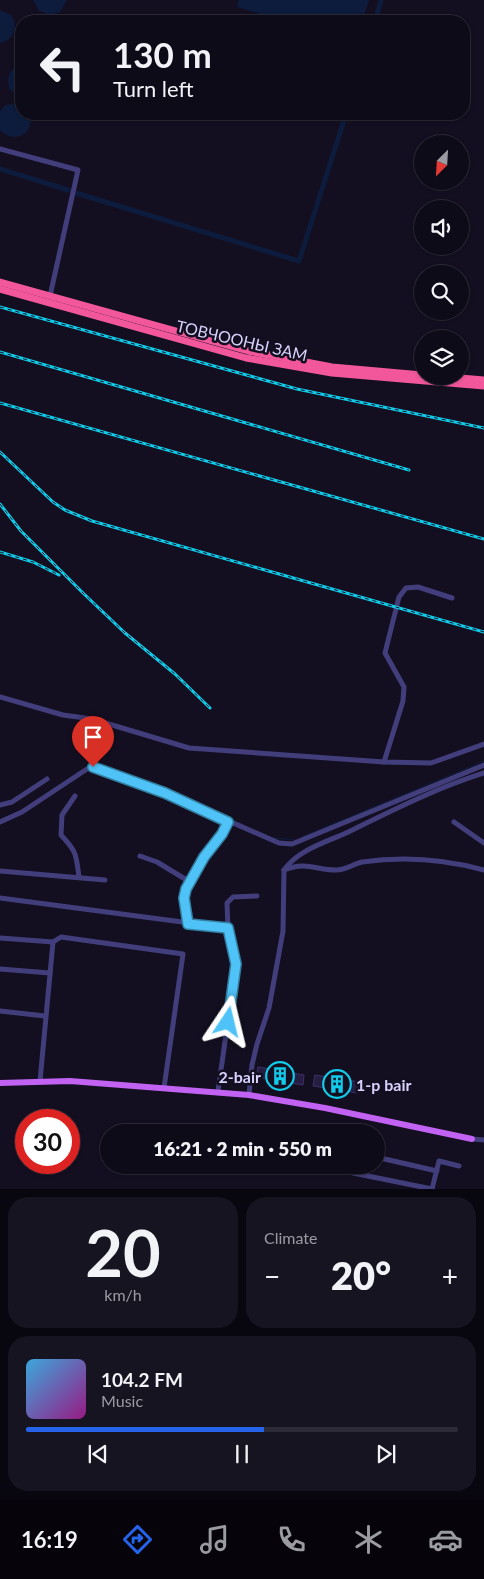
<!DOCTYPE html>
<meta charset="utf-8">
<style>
body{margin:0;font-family:Lato,sans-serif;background:#171422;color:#f1f3f6;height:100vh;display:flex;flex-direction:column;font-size:19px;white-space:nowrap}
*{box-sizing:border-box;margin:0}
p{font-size:16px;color:#9b9ba2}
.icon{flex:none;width:28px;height:28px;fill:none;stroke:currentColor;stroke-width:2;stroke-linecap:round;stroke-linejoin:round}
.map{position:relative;height:1189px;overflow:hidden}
.sheet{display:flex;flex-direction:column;gap:8px;padding:8px;background:#08060e;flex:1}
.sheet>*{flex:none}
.guide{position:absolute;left:15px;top:15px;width:455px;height:105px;border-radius:20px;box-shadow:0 1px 4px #0004,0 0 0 1px #2e2b38;background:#0e0b19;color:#f1f3f6;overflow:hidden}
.needle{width:32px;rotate:204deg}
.fabs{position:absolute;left:414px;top:135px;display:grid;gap:10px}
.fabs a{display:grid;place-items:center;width:55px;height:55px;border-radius:50%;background:#0e0b19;box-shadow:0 1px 4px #0004,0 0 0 1px #2e2b38;font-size:25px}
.speed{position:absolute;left:15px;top:1109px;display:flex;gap:10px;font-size:25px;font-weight:700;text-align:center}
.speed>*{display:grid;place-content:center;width:65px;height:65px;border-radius:50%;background:#0e0b19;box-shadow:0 1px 4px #0004,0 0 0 1px #2e2b38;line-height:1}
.speed .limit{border:8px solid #d22;background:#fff;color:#111}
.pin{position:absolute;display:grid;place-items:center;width:42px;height:42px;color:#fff;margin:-51px -21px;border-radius:50% 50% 50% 0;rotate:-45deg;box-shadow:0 0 5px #0007}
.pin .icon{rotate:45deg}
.me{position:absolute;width:55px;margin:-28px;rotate:10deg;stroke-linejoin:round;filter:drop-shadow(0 0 4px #0008)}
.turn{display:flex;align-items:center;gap:18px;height:105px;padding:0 15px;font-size:22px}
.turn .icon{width:65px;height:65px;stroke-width:2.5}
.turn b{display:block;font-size:35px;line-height:42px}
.big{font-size:38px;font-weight:800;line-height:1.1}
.sheet .card{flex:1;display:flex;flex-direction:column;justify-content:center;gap:8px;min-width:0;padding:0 18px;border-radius:20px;background:#171422}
.sheet .dial{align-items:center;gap:0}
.dial b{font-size:65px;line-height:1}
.song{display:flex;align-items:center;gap:15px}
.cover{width:60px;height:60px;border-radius:8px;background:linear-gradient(135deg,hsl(200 70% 55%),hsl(310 70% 35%))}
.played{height:5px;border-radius:2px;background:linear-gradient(90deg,#2563eb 55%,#2e2b38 55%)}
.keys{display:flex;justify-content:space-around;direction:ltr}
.heat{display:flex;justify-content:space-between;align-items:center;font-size:28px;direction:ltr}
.sheet .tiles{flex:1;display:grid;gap:8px;grid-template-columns:1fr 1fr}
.card:last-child{grid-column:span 2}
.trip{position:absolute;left:100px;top:1124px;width:285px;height:50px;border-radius:25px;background:#0e0b19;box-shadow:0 1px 4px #0004,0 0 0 1px #2e2b38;font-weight:800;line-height:50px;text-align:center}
.tab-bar{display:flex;height:80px;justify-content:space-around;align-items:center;background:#06040a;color:#9b9ba2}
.tab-bar .icon{width:35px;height:35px}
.tab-bar .current{color:#2563eb}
.tab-bar b{font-size:22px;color:#f1f3f6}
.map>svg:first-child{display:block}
.water{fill:#0d1c3c}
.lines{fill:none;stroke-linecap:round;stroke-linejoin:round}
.stream{stroke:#0d1c3c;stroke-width:1}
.canal{stroke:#0d1c3c;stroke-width:5}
.building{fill:#251d40;stroke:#3e306b}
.minor{stroke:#423e7c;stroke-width:5}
.major{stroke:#c262f3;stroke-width:6}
.highway{stroke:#f2579b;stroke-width:7}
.rail-casing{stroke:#11cbe9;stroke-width:3}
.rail{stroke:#130f21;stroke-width:1;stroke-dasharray:4;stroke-linecap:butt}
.route-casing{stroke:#337fa1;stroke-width:12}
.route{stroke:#4fc3f7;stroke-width:9}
.labels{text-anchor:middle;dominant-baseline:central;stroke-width:5;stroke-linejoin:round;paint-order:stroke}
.street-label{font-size:16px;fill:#d9d2fc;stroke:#130f21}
.poi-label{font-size:16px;font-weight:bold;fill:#d9d2fc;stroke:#130f21;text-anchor:end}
</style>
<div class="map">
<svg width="484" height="1189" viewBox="0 0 484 1189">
<rect width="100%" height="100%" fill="#130f21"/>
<g class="water">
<path d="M33 0H67L60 12 50 15 39 11Z"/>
<path d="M239 0H369L362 21H285L237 7Z"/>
<path d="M0 10 11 15C19 27 14 40 0 43Z"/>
<path d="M21 64V97L10 90C6 79 9 68 21 64Z"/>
<path d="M12 104 21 105V114H30C35 134 14 145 0 130V111L6 105Z"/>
</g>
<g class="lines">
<g class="stream">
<path d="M86 767 99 764 156 785 244 825"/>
<path d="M302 837 484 761"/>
<path d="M273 838 296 840"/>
</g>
<g class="canal">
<path d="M375 21 381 0"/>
<path d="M0 169 68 190"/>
<path d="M76 193 299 261 346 114"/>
</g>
</g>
<g class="building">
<path d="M258 1067 304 1075 303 1085 256 1077Z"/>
<path d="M315 1075 360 1082 358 1093 313 1086Z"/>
</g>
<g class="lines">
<g class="minor">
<path d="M0 149 78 170 50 296"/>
<path d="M0 697 63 715 92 719 189 748 384 762 431 763 484 744"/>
<path d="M384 762 403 701 404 687 385 653 399 597 406 588 418 587 452 598"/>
<path d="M75 796 62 815 61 835C77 852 76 854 79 877"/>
<path d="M0 805 12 802 47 779"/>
<path d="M0 822 22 812 87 769 97 767 165 793 279 843 292 844 484 765"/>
<path d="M454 822 484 843"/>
<path d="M140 856 157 862 190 882C181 895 187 908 188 923"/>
<path d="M284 870C298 850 324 843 346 833 391 811 436 788 484 773"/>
<path d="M0 871 105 880"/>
<path d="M190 882 204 857 222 835 228 822"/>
<path d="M0 898 228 928"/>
<path d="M0 938 53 942 61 937 183 954 164 1088"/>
<path d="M0 969 50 973"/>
<path d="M0 1011 45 1016"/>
<path d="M40 1081 53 942"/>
<path d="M218 1091 236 964 228 928 227 903 233 897 257 896"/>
<path d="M249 1095 252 1065 257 1044 269 1008 283 931 284 870C308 861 314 870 336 870 346 870 353 864 362 862 403 856 444 859 484 870"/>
<path d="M472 1139 484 1140"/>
<path d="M376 1157 437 1171"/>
<path d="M353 1173 432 1189"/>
<path d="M432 1189 439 1161 459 1166"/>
</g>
<path class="major" d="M0 1083 70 1081 249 1095 325 1108 472 1139"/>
<g class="highway">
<path d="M0 282 248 351 332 367 422 375"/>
<path d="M0 289 246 358 332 373 484 386"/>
<path d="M437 376 484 380"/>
</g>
<defs>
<g id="rail">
<path d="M0 307 297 389 484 428"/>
<path d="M0 352 409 470"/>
<path d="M0 403 484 539"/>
<path d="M0 452 53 502 65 510 92 521 484 632"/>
<path d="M0 504 21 531 83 593 125 633 175 674 210 708"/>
<path d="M0 552 33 562 59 575"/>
</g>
</defs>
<use href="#rail" class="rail-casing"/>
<use href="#rail" class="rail"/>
</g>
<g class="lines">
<defs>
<path id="route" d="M93 767 165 793 228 822 222 834 204 857 186 889 184 898 188 924 228 928 236 964 228 1022"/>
</defs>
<use href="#route" class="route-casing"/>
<use href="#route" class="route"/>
</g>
<defs>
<symbol id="building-ring" viewBox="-11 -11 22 22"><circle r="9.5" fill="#130f21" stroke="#11cbe9" stroke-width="1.5"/><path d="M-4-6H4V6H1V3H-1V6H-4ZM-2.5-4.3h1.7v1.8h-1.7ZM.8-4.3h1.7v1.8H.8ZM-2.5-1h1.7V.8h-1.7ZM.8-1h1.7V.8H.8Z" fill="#11cbe9"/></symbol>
</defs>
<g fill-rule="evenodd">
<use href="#building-ring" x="264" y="1060" width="32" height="32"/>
<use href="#building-ring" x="321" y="1068" width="32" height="32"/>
</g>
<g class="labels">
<g class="street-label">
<text transform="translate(242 340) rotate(13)">ТОВЧООНЫ ЗАМ</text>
</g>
<g class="poi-label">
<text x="261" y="1076">2-bair</text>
<text x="356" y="1084" text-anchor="start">1-p bair</text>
</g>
</g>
</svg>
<div class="fabs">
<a><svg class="needle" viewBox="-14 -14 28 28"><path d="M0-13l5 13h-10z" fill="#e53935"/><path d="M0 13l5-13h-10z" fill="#9b9ba2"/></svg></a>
<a><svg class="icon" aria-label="sound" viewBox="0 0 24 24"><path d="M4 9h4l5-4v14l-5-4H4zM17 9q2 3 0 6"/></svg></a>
<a><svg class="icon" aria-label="search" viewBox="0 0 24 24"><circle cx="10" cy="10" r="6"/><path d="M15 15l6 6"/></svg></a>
<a><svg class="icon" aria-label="layers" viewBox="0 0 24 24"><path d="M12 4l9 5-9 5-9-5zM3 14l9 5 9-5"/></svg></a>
</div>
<div class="speed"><div class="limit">30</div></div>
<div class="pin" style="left:93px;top:767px;background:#d93025"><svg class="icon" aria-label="arrive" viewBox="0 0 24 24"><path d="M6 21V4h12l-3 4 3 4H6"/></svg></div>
<svg class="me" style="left:228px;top:1022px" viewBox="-20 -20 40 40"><path d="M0-17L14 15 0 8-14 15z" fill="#4fc3f7" stroke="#fff" stroke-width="4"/></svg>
<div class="trip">16:21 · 2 min · 550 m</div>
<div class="guide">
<div class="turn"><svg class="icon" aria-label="left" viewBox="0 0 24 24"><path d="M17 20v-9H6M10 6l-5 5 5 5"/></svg><div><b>130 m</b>Turn left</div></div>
</div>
</div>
<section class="sheet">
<div class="tiles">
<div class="card dial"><b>20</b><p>km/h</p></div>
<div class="card"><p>Climate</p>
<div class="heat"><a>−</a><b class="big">20°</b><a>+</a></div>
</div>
<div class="card">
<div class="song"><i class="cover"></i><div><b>104.2 FM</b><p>Music</p></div></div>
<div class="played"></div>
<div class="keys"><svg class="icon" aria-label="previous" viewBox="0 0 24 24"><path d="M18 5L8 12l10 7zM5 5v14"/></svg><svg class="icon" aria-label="pause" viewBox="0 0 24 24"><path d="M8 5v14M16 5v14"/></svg><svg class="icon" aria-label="next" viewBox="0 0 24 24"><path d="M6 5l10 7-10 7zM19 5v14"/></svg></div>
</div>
</div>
</section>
<nav class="tab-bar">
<b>16:19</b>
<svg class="icon current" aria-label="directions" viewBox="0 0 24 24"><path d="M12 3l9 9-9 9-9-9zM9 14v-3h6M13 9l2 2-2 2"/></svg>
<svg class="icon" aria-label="music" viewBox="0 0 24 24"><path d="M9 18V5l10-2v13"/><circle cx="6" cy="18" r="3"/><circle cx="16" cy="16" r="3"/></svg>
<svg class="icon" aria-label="phone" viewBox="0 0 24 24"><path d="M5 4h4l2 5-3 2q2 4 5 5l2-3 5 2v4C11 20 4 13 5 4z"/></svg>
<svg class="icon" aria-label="climate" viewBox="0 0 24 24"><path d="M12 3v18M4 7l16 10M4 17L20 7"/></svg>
<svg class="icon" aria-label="car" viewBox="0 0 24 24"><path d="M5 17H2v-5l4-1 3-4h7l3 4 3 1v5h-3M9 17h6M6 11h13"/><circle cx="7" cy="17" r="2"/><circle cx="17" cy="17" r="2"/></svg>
</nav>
